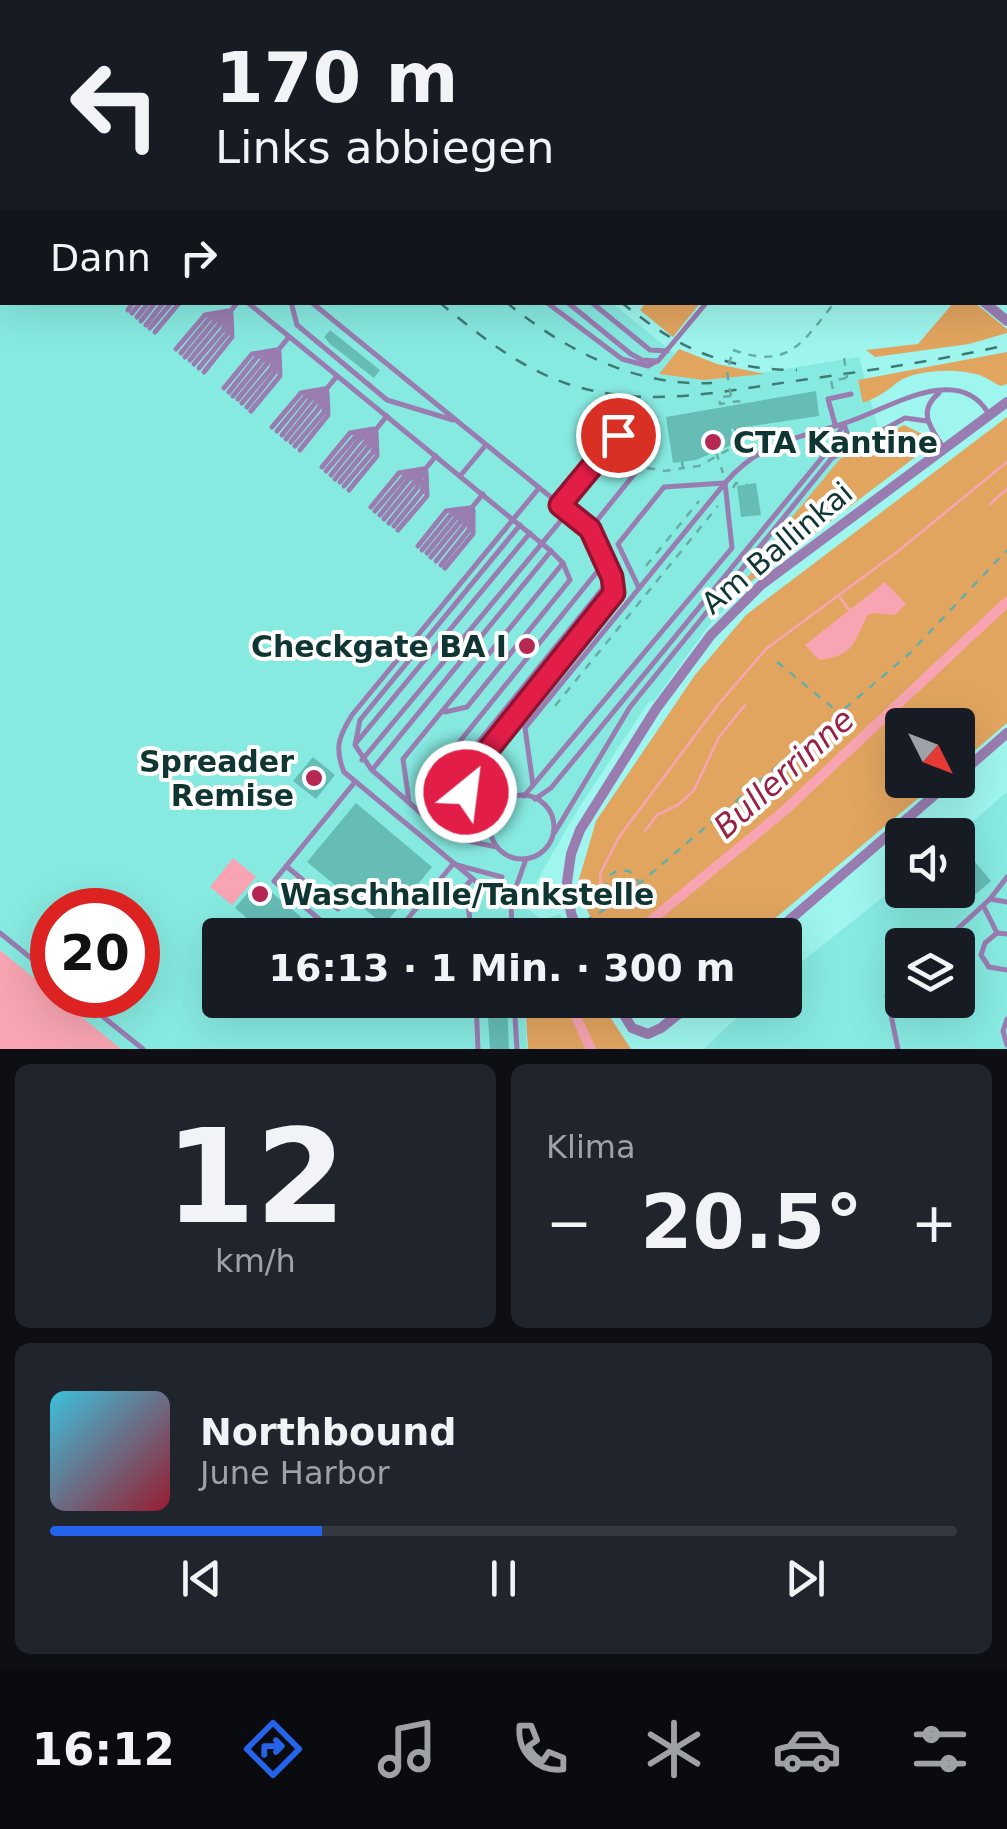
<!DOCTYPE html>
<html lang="de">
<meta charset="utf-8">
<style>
body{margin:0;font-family:"DejaVu Sans",sans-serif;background:#20242c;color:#f1f3f6;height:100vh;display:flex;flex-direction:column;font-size:38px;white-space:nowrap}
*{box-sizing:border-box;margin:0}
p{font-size:32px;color:#9ea1a6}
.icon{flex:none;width:55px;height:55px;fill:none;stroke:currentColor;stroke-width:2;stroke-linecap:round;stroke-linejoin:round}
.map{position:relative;height:1049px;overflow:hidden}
.drawer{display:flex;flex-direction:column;gap:15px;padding:15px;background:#0d0f14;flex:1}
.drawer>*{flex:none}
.guide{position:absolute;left:0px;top:0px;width:1008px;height:305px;box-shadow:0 10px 40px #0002;background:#171b24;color:#f1f3f6;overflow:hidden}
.needle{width:65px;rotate:132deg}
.tools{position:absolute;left:885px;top:708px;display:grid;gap:20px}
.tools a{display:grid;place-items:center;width:90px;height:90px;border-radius:10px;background:#171b24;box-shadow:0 10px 40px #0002;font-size:50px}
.speed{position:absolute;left:30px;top:888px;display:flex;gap:20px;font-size:50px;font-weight:700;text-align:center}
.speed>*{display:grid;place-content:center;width:130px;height:130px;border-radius:50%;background:#171b24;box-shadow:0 10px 40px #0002;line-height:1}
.speed .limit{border:15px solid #d22;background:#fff;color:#111}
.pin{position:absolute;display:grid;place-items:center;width:85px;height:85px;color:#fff;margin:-42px;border:5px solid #fff;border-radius:50%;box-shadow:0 2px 10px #0007}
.me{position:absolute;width:110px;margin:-55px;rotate:29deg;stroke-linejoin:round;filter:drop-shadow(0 0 8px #0008)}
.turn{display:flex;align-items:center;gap:35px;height:210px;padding:0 50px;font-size:45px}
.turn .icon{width:130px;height:130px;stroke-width:2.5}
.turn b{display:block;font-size:70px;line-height:85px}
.then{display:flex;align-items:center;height:95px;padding:0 50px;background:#0003;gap:20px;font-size:38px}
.big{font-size:75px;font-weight:600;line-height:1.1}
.drawer .tile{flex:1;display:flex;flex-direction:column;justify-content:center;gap:15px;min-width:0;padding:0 35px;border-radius:15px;background:#20242c}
.drawer .dial{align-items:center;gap:0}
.dial b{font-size:130px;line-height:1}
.song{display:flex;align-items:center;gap:30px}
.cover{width:120px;height:120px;border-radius:15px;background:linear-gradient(135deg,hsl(190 70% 55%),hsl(350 70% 35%))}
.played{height:10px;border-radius:5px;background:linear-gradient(90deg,#2563eb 30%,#363941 30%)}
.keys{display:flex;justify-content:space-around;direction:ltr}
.heat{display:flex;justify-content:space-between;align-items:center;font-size:55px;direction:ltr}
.drawer .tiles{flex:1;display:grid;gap:15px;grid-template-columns:1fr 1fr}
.tile:last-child{grid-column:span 2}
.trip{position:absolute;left:202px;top:918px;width:600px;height:100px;border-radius:10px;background:#171b24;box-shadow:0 10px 40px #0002;font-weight:600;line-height:100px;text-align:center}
.dock{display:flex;height:160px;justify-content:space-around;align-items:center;background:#090b0e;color:#9ea1a6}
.dock .icon{width:70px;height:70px}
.dock .on{color:#2563eb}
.dock b{font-size:45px;color:#f1f3f6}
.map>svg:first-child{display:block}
.built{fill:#87eae1;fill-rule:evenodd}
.green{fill:#e2a560}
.water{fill:#f8a4b2}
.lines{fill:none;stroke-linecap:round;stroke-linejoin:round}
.stream{stroke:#f8a4b2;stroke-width:2.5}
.canal{stroke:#f8a4b2;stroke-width:10}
.building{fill:#65bdb6}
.path{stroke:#67ada7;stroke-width:2.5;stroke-dasharray:8 8;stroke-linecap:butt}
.lane{stroke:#997db1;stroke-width:5}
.street{stroke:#997db1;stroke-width:10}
.rail{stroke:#417975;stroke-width:2.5;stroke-dasharray:12 12;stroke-linecap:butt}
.path-bridge{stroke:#67ada7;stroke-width:2.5;stroke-dasharray:8 8;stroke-linecap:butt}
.route-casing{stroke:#92132f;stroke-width:25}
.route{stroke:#e11d48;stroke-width:18}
.poi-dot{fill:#b72754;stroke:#fff;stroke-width:4}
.labels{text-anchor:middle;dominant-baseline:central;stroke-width:8;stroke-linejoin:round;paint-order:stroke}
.poi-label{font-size:30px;font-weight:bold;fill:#0f3633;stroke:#fff;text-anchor:start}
.street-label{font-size:30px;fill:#0f3633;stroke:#fff}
.water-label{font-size:32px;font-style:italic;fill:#992146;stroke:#fff}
</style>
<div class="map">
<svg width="1007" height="1049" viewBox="0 0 1007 1049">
<rect width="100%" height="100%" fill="#9ef6ee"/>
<g class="built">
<path d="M0 0 245 2H2V302L612 303 675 354 749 375 859 357 881 439 896 470 746 587 710 624 654 701 648 703 578 809 523 905 542 920 560 914 568 935H220V1000H524L527 1049H121L55 995H138V910H52V993L0 950Z"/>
<path d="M1007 792V1049H704L755 1000H785V975L902 882V890H958L957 835ZM902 945H958V1000H902Z"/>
</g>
<g class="green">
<path d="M954 302 975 303 1007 329V333L969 344 875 357 866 350 918 344Z"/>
<path d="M646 303V302L700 303 673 337 640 310Z"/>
<path d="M679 349 717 364 765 374 704 380 659 374Z"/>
<path d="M1007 352V384L1001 386C993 383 987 377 979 375 958 368 916 369 898 382 885 392 879 397 863 403L858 380Z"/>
<path d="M1007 417V723L958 765V725H902V780H940L755 935H598L577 886 596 821 695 675 746 615Z"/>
<path d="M904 425 922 434 923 444 918 455 738 591 787 523 840 459Z"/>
<path d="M525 1000H599L631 1049H528Z"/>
</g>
<g class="water">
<path d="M885 582 906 604 895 615 872 613 867 616C853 645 853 656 819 660L805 645Z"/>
<path d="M233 858 256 877 232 905 210 887Z"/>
<path d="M0 950 121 1049H0Z"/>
</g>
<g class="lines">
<g class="stream">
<path d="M990 504 1007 489"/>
<path d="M839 596 850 611"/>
<path d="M645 831 657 815 678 805 694 790 719 737 745 705"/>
<path d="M602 904 600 874 619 837 717 706 766 649 897 552 1007 462"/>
</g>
<g class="canal">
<path d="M633 935 784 811 1007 602"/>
<path d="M568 1000 591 1049"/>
</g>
</g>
<g class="building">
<path d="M330 330 380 370 374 378 330 344 324 337Z"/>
<path d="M816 391 819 416 731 429 734 444 696 460 673 463 666 417Z"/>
<path d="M756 483 761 515 741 517 737 486Z"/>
<path d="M313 757 335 775 316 799 293 781Z"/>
<path d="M356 803 432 867 384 925 307 862Z"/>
<path d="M975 862 991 881 962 906 948 890H958V877Z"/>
<path d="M258 881 301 917 287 935H267L235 908Z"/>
<path d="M507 1001 509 1049H490L487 1002Z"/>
</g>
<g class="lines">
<g class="path">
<path d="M733 350C789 370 802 343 835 302"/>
<path d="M833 389 831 381 847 378"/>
<path d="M731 396 719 397 720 404 739 401 740 405"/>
<path d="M716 452 723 473"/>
<path d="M682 462 683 468 699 466 737 445 735 428"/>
<path d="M647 468 665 471 683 468"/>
<path d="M733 488 736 483 747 484"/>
<path d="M646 566 699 501"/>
<path d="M777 662 838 712"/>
<path d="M555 706 718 506"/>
<path d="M609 906 605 887 609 876 618 870 629 871 639 882"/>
<path d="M585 921 609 907 640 883 910 653 1007 550"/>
</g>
<g class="lane">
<path d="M205 0 208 2"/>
<path d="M225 0 228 2"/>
<path d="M539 0 542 2"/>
<path d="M673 0 676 2"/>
<path d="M716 2 718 0"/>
<path d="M0 48 2 50"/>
<path d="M1005 85 1007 86"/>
<path d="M0 101 2 103"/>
<path d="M0 170 2 167"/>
<path d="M0 180 2 177"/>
<path d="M0 189 2 186"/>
<path d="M0 198 2 195"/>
<path d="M1 207 2 205"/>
<path d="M1005 232 1007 230"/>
<path d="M1005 244 1007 242"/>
<path d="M247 302 551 551 372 770 448 837 497 847"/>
<path d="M291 302 297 325 387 400 453 420"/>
<path d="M311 302 590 529 612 577 614 593 472 770 466 792"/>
<path d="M546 302 622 359 648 366 657 361"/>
<path d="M567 302 631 354 642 360 658 361 707 302"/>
<path d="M591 302 650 350 667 351"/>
<path d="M128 310 133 302"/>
<path d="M132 313 141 302"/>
<path d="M137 317 149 302"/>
<path d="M141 321 156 302"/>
<path d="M146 325 164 302"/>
<path d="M150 328 172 302"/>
<path d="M155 332 180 302"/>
<path d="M176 349 205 315 228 311"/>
<path d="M181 353 209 319 219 315"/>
<path d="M185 357 214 322 224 315"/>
<path d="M190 360 238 302"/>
<path d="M194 364 223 330 228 318"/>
<path d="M199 368 227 334 229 323"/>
<path d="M204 372 232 337 231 314"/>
<path d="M224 388 252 354 276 350"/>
<path d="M229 392 257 357 267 354"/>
<path d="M939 393C917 411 930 427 943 447"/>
<path d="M233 396 262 361 272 354"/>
<path d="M238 399 289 337"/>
<path d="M242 403 271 369 276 357"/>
<path d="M247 407 275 372 277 362"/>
<path d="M251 411 280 376 279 352"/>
<path d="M835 424 828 399 851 394"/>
<path d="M844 424 848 436 858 442"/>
<path d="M272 427 301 393 324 389"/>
<path d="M277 431 305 397 315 393"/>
<path d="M282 435 310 400 320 393"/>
<path d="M286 439 337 376"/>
<path d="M291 442 319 408 324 396"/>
<path d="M295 446 324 412 325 402"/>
<path d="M300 450 328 415 327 392"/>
<path d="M322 467 350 433 373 429"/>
<path d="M326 471 355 437 364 433"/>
<path d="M331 475 359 440 370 433"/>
<path d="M460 476 486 445"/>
<path d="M335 479 387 416"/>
<path d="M340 482 368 448 373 436"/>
<path d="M344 486 373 452 374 442"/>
<path d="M349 490 377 456 376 432"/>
<path d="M560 504 617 435 637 432 644 462 590 529"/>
<path d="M371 507 399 473 423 469"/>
<path d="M375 511 404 477 413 473"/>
<path d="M380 515 408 480 419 473"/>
<path d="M384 519 436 456"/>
<path d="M389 523 417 488 422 476"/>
<path d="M394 526 422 492 424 482"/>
<path d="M398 530 427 496 426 472"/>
<path d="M418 546 446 511 470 508"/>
<path d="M422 550 451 515 460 512"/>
<path d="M427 553 455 519 466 512"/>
<path d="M431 557 483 494"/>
<path d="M436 561 464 526 469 514"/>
<path d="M441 565 469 530 470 520"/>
<path d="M445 568 473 534V510"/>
<path d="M445 712 467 707 570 580 563 563 551 551"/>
<path d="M356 743 530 533"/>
<path d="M362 760 568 512"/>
<path d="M371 769 355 745 360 720 520 525"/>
<path d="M452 775 611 578"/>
<path d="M533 785 525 728 725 483C762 440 798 439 848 422 888 409 958 362 988 413"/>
<circle cx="522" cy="827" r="32"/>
<path d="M524 796 732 548 725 483 664 487 618 544 639 588"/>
<path d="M535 799 551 788 825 454 844 424"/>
<path d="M409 802 403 759 563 563"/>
<path d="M501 802C469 793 456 792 448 756L605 562"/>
<path d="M555 832 630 707 832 458 905 418 927 421"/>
<path d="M286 866 338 909"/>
<path d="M472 879 465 887 472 932H512"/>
<path d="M990 899 1007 877"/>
<path d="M511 901 499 898 479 884 344 772C334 748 339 736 352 715L539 488"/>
<path d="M984 907 997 933"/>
<path d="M400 928 453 864 502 877"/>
<path d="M512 932 511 901 526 859"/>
<path d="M0 933 52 975"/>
<path d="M1007 934 997 933 985 943 981 955 989 967 1007 970"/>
<path d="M338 935 274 881 355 782"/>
<path d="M940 945 990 899 1007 902"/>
<path d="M76 995 143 1049"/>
<path d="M476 1000 478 1049"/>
<path d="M514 1000 517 1049"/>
<path d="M1007 1019 1003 1031 1007 1045"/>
<path d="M898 1049 887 996 902 978"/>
</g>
<g class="street">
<path d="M613 0 616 2"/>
<path d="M1005 96 1007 94"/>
<path d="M984 302 1007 321"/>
<path d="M958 776 1007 733"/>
<path d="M579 935 571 913 567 882 571 854 580 830 656 709 711 635 761 585 1007 402"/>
<path d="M772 935 952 780"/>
<path d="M615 1000 632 1028 648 1034 661 1028 696 1000"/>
</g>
<g class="rail">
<path d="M47 0 50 2"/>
<path d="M81 0 84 2"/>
<path d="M103 0 106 2"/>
<path d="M134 0 138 2"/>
<path d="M251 0 254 2"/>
<path d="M274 0 277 2"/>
<path d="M912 0 916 2"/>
<path d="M937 0 940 2"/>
<path d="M1005 55 1007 57"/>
<path d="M439 302C479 335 518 367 568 384 645 409 718 392 795 381 866 371 937 361 1007 345"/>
<path d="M506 302C563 349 635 387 712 383"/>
<path d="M621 302C677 348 724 370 797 370"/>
</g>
<g class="path-bridge">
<path d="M844 358 847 378"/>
<path d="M731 396 727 372 733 350"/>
</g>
</g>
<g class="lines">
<defs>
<path id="route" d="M466 792 472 770 614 593 612 577 590 529 560 505 618 435"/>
</defs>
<use href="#route" class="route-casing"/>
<use href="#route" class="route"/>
</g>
<g class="poi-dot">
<circle cx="713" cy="442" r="10"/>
<circle cx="527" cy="646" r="10"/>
<circle cx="314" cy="778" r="10"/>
<circle cx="260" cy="894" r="10"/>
</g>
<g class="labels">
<g class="poi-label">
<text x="733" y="442">CTA Kantine</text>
<text x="507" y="646" text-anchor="end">Checkgate BA I</text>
<text x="294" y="761" text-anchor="end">Spreader<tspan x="294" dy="34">Remise</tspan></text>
<text x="280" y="894">Waschhalle/Tankstelle</text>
</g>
<g class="street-label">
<text transform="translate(777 548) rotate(-40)">Am Ballinkai</text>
</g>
<g class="water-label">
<text transform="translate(784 773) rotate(-42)">Bullerrinne</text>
</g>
</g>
</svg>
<div class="tools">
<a><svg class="needle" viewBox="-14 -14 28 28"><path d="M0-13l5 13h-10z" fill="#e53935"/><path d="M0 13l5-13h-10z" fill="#9ea1a6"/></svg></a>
<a><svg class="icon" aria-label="sound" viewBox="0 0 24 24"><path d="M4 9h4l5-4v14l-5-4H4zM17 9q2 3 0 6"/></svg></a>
<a><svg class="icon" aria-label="layers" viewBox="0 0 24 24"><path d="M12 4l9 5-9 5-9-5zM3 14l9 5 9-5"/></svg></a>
</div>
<div class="speed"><div class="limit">20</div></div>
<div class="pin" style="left:618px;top:435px;background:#d93025"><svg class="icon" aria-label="arrive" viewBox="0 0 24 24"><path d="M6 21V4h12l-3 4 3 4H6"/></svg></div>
<svg class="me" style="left:466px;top:792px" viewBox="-20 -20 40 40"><circle r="17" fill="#e11d48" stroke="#fff" stroke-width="3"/><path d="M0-11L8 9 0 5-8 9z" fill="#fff"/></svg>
<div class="trip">16:13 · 1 Min. · 300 m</div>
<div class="guide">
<div class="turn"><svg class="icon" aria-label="left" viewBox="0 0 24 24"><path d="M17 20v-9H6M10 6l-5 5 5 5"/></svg><div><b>170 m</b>Links abbiegen</div></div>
<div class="then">Dann<svg class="icon" aria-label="right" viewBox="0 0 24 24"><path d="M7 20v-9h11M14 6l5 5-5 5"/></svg></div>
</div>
</div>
<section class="drawer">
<div class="tiles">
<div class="tile dial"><b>12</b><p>km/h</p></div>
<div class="tile"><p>Klima</p>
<div class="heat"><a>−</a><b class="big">20.5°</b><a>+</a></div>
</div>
<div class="tile">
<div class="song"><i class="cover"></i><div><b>Northbound</b><p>June Harbor</p></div></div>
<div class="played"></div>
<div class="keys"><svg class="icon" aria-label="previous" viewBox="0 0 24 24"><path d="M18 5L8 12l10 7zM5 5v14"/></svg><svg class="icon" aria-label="pause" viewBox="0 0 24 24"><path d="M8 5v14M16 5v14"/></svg><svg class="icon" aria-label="next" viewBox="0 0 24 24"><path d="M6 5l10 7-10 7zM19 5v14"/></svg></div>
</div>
</div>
</section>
<nav class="dock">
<b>16:12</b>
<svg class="icon on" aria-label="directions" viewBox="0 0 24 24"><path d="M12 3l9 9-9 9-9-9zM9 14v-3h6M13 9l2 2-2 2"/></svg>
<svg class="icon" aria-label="music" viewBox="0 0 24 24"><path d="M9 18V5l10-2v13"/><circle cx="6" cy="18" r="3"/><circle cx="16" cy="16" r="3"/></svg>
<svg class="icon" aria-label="phone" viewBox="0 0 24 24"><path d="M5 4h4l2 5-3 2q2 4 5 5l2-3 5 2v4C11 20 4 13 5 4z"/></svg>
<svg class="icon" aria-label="climate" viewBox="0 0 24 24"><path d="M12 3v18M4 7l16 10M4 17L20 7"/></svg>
<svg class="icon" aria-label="car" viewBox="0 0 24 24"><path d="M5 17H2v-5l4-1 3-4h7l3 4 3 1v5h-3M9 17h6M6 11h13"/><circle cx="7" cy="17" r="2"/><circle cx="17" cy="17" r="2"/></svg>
<svg class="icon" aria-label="filters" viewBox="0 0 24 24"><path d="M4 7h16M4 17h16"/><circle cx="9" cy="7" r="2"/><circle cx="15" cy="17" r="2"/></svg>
</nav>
